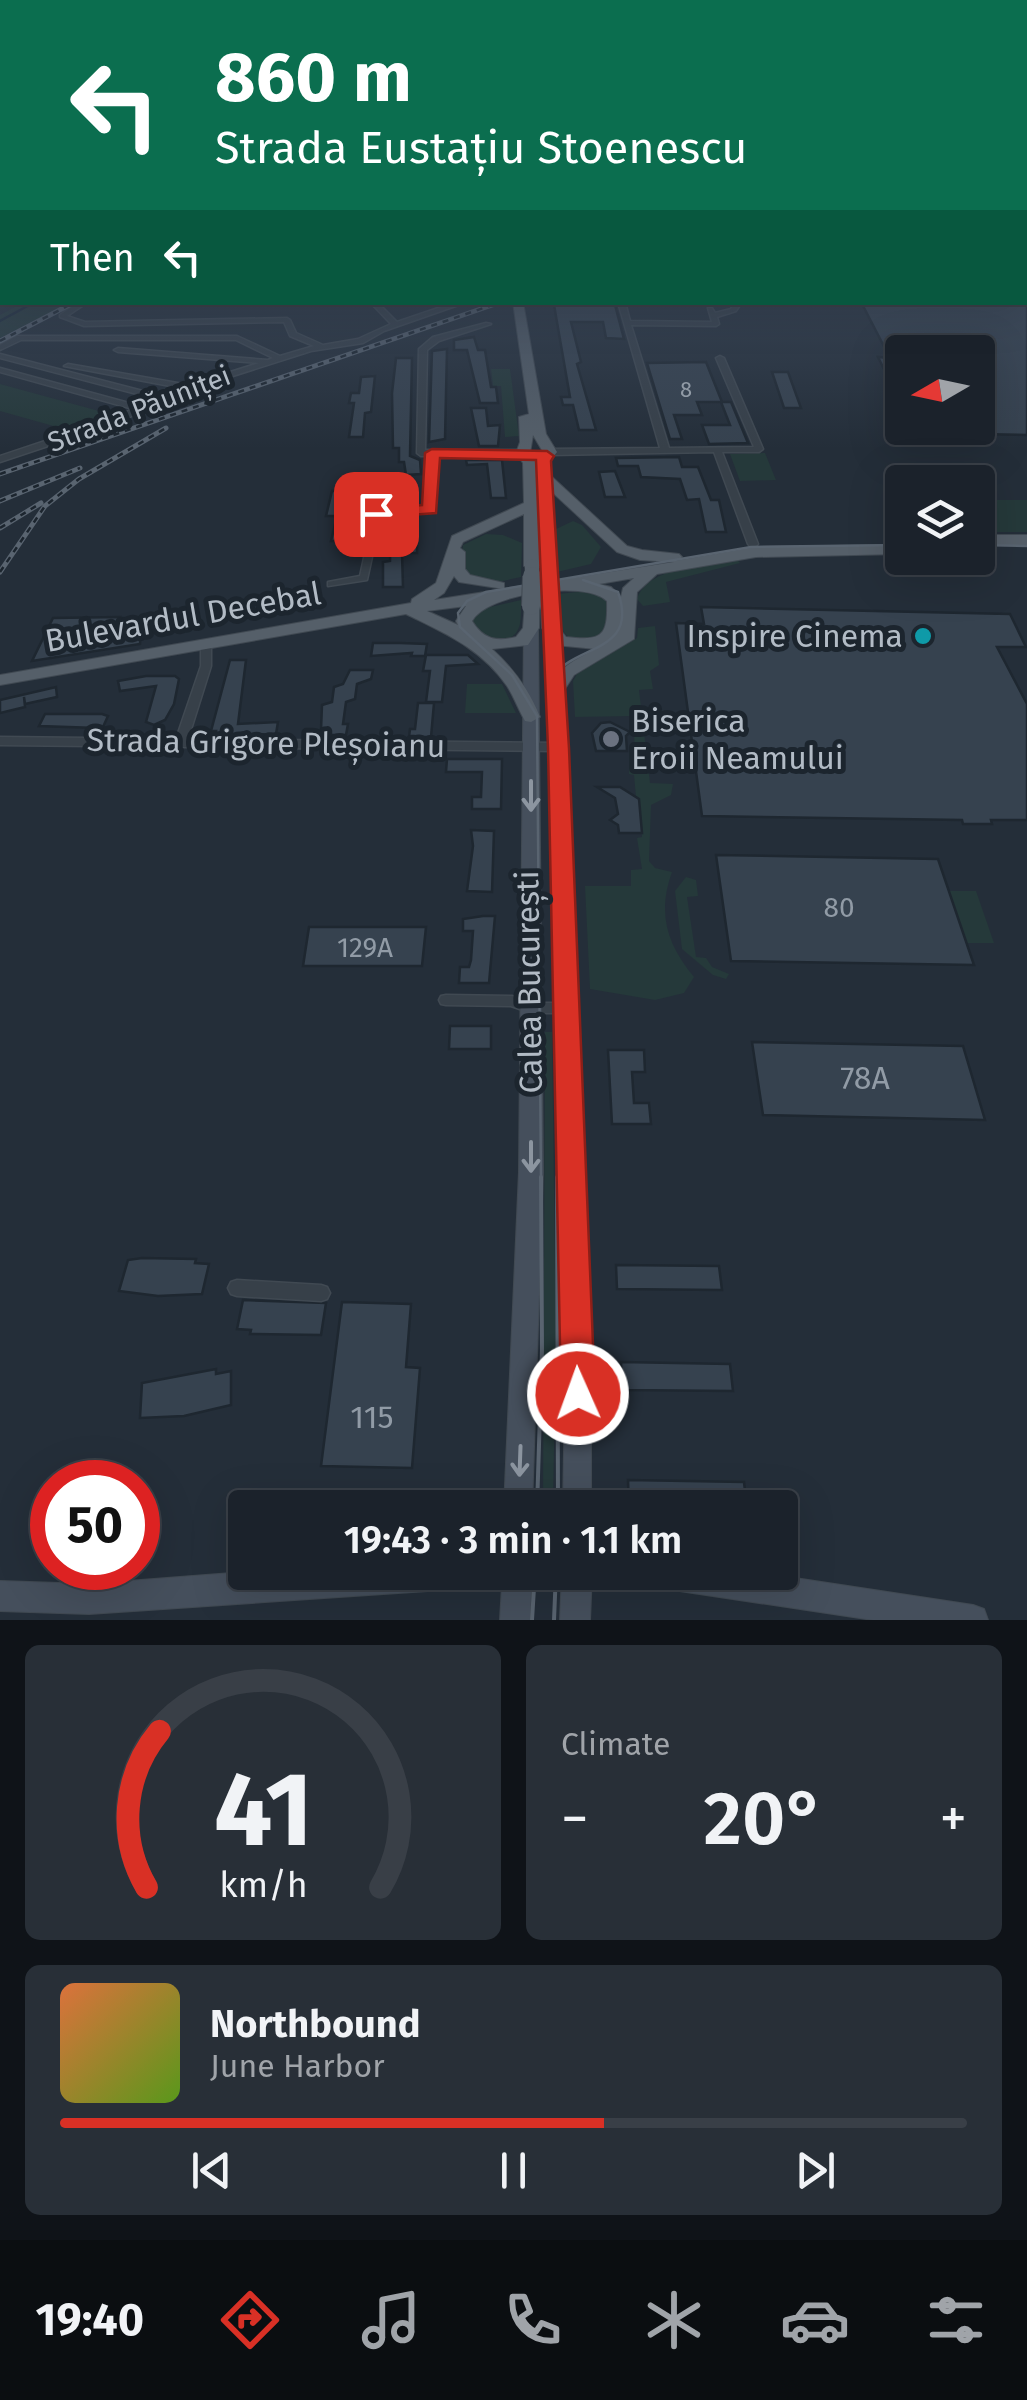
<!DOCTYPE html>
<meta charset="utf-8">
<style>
body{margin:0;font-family:"Fira Sans",sans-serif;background:#282f37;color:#f1f3f6;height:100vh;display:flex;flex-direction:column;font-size:38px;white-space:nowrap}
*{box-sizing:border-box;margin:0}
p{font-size:32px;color:#a0a4a9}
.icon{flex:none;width:55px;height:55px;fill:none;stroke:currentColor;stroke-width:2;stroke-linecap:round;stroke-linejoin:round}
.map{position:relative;height:1620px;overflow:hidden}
.panel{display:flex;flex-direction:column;gap:25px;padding:25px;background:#0f1318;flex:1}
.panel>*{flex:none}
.banner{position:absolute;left:0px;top:0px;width:1028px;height:305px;box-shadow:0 10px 40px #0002,0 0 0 2px #393f47;background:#0b6e4f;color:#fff;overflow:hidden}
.needle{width:65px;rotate:261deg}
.tools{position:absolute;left:885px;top:335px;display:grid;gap:20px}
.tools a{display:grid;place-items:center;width:110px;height:110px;border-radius:10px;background:#1b222b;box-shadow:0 10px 40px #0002,0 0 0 2px #393f47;font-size:50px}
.speed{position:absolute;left:30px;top:1460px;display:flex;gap:20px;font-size:50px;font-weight:700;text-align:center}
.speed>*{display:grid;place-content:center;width:130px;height:130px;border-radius:50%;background:#1b222b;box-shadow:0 10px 40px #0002,0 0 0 2px #393f47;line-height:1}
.speed .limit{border:15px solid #d22;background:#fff;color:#111}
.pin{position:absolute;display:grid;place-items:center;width:85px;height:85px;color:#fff;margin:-42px;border-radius:20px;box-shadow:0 5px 15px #0006}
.me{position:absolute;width:110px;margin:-55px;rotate:358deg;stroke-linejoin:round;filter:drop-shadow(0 0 8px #0008)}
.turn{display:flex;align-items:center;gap:35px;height:210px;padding:0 50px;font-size:45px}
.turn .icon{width:130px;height:130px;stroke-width:2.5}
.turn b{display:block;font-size:70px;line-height:85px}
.then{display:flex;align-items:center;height:95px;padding:0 50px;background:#0003;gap:20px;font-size:38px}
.big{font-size:75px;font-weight:600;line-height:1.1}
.panel .widget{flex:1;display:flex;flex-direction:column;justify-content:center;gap:15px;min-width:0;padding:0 35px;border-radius:15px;background:#282f37}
.panel .dial{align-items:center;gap:0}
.dial svg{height:260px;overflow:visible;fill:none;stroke:#393f47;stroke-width:7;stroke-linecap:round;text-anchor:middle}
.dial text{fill:#f1f3f6;stroke:none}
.song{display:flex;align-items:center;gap:30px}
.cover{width:120px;height:120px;border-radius:15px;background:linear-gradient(135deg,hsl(20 70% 55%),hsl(90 70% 35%))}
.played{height:10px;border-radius:5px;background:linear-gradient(90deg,#d93025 60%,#393f47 60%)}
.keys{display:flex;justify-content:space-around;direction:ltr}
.heat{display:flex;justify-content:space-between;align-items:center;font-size:55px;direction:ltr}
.panel .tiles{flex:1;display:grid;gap:25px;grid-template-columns:1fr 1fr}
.widget:last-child{grid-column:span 2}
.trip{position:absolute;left:228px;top:1490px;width:570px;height:100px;border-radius:10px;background:#1b222b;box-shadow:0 10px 40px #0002,0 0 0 2px #393f47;font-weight:600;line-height:100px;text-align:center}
.dock{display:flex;height:160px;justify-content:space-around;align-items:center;background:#0b0e11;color:#a0a4a9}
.dock .icon{width:70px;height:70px}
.dock .current{color:#d93025}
.dock b{font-size:45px;color:#f1f3f6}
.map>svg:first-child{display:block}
.green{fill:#25393a}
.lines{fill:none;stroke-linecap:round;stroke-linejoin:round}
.stream{stroke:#182636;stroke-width:2.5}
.building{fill:#36424f;stroke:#1e2730;stroke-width:2.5}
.street-casing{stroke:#404952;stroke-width:3}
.secondary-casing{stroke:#404952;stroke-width:2}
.primary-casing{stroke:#404952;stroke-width:2}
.street{fill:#374049;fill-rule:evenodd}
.secondary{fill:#454f5c;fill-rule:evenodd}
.primary{fill:#555f69;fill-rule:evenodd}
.tram-far1{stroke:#596470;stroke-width:2.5}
.tram{stroke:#596470;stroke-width:4}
.rail-casing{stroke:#596470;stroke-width:5}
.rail{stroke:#1c252e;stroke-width:2.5;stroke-dasharray:6;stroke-linecap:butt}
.primary-bridge-far1-casing{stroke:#404952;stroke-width:15;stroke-linecap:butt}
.primary-bridge-casing{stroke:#404952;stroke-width:20;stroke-linecap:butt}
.primary-bridge-far1{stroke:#555f69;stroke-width:14}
.primary-bridge{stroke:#555f69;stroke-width:18}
.oneway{stroke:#8c95a0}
.route{fill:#d93025;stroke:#8d1f18;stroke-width:2.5}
.culture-dot{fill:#0f9aa8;stroke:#1c252e;stroke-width:4}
.worship-dot{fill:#6b7280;stroke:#1c252e;stroke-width:4}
.labels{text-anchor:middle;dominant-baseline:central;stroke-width:10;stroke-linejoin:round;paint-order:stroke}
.far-number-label{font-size:22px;fill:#919ba6}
.far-street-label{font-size:28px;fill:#b2bbc5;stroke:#1c252e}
.number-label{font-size:28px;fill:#919ba6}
.street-label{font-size:32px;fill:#b2bbc5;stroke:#1c252e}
.poi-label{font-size:32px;fill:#b2bbc5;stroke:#1c252e;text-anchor:end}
.near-number-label{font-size:32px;fill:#919ba6}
</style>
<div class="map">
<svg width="1027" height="1620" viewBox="0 0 1027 1620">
<rect width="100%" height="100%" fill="#242e39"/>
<g class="green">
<path d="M24 302H69V303L0 338V315Z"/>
<path d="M491 369H510L519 436 505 437 501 386H493Z"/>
<path d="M0 384 121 417 75 432 0 411Z"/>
<path d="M765 453 776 480 740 481 730 454Z"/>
<path d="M990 500H1027V532H979L978 512 997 511Z"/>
<path d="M573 521 582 525 601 547 591 564 557 572 556 529Z"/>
<path d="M486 534 503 535 522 543 521 577 498 582 468 577 461 561 463 545Z"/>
<path d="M738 560 740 563 666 582 670 602 643 606 637 599C649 565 707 566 738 560Z"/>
<path d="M587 591 607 598V630L594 640 570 639 560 628 558 594Z"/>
<path d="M521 600C521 623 523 637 498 642L471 628 473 611Z"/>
<path d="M655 626 659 665 650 671 653 689 639 690 650 783 673 784 671 795 651 805 649 861 655 868 672 872C657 914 667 944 694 977L684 993 655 1000 590 989 585 886H631V870L642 869 637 838 642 837 639 798 636 797 634 775 629 774V752L635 751 633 716 575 717 573 681 577 674 637 638 638 628Z"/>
<path d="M467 684H502L516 713H465Z"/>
<path d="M686 877 696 880 698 896 687 897 696 957 706 958 712 967 729 974 726 979 713 975 682 949 675 891Z"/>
<path d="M949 891H976L994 943H967Z"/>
<path d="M545 1032H552L556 1349 553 1501H543Z"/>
</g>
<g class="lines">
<path class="stream" d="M0 321 35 302"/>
</g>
<g class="building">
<path d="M572 302 615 305 624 339 606 338 603 322H571L581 362 577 364 596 430H579L573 405H563L561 397H570L554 305Z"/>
<path d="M861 302H1027V435L978 434V352H902V406L878 357 890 358Z"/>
<path d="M474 337 478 350H485L491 387H496L498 403H480L467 350H454V340Z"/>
<path d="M447 349 445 439 429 442 432 351Z"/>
<path d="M396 358H412L410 456 420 460 421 474 406 475 404 462H399V448H393L392 393Z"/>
<path d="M706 362 722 402H731L748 443 709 444 702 425H730L721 402H697L702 415H674L682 439H670L647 363Z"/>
<path d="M772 372H788L801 408H784Z"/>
<path d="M375 376 371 412 365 413 363 437H349L354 403H349L351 393H359L361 377Z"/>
<path d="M471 408H486L488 426 500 425 498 446H479Z"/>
<path d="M679 457 682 467H698L711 500H719L726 532H706L699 499 687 500 680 479 641 477 638 466H618L616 458Z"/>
<path d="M466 460H502L506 498H491L487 464 467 465Z"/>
<path d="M615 471 625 497H605L599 472Z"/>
<path d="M332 491H350L345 516H356L352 541H331L337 516H326Z"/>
<path d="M406 518 405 543H417V553H402L403 587H383V562L390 561 391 519Z"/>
<path d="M701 607 1010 614 1026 647H997L1027 704V820H991L992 824H963L962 820 702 816 676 623 704 624Z"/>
<path d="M120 617 116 626 141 628 140 644 32 661 53 618Z"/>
<path d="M373 643H400L427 644 425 656H411L412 653 371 656Z"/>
<path d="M426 655H468L478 664 446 666 442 702H426L430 671H423Z"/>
<path d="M230 660H246L238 724 278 722 276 734 215 735 216 731H211Z"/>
<path d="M350 670H373L371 679 357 684 355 699 346 702 343 724H348L346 735H324L321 730 322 705 332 702 334 687 343 684Z"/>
<path d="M146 676H175L179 679 174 704 165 720 154 725 146 722 156 686 120 691 118 681Z"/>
<path d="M56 687 57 697 25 704 24 697 25 707 0 713V700Z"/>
<path d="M418 703H434L431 737H409L410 729H415Z"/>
<path d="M45 714H102L108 716 103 727 97 728 39 726Z"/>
<path d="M610 722 630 732 626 736 627 751H596L592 733 601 723Z"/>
<path d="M447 759H502L501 809H472V797H481L482 772H446Z"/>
<path d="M597 787H620L639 799 642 833H619L618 825 610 820 618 814 615 798Z"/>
<path d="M471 830 494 831 492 892 467 891 473 846Z"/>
<path d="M716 855 938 859 974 965 731 961Z"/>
<path d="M483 916H495L489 983H459L460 967H469L471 960 473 931H463V919Z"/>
<path d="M309 927H426L422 966H303Z"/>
<path d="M450 1026H491V1049H449Z"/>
<path d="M752 1042 963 1046 985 1120 763 1115Z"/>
<path d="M608 1050H644L645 1072H632L634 1103H649L651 1124H612Z"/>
<path d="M142 1258 196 1259 195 1263 209 1264 202 1294 158 1296 119 1291 128 1260Z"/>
<path d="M616 1265 719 1266 722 1290 617 1289Z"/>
<path d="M243 1300 326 1303 321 1335 250 1334 251 1330 237 1329Z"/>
<path d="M342 1302 411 1304 406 1367 420 1368 412 1468 321 1466Z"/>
<path d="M621 1362 730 1364 733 1391 622 1390Z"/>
<path d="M216 1369V1374L231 1371V1405L184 1416 140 1418 142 1383Z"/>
<path d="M628 1480 744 1482 747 1508H629Z"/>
</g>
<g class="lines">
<defs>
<g id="street">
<rect x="0" y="233" width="2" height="4"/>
<rect x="1025" y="234" width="2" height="4"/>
<rect x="1025" y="251" width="2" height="4"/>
<rect x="0" y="253" width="2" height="4"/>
<path d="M79 302H88L67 316 85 322 287 318 290 320 296 333 323 345 358 339 391 324 370 302H377L397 322 456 302H467L384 331 363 343 311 351 192 389 114 424 0 462V456L108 420 133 409 0 372V368L140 406 156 399 0 358V354L162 396 181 388 64 366 68 364 189 385 259 363 118 352 114 350 118 348 268 360 273 358 236 340H21L0 350V345L17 336H237L280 356 314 346 290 336 284 322 84 326 60 317V315Z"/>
<path d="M618 302H625L630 321 712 322 708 308H712L715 313 731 309 735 302H742L736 311 717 317 719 324 716 326 631 325 669 448 754 447 716 358 720 356 724 358 763 449 759 452H722L758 544 756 546H750L748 544 714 452 550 455 546 452 550 449 660 448Z"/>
<path d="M486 323 491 324 439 341 427 350 425 450H523L527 453 523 456H437L433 512 381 516 367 580 328 586V582L360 576 374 512 426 508 429 456H421L417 453 419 349 433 337Z"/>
<path d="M206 641 211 644V666L188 739 558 743 564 747 558 751 0 745V737L176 739 201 666V644Z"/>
<path d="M446 995 512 996 532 1003H565L570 1004 572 1008 570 1012 565 1013H531L511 1006 446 1005 441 1004 439 1000 441 996Z"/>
<path d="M237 1280 321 1285 327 1287 330 1293 327 1299 321 1301 237 1296 231 1294 228 1288 231 1282Z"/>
</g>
<g id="secondary">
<path d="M531 624 538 628 543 1172 532 1508H504L519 1172 524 628Z"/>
<path d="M550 624 557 628 566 747 591 1395V1508H563L565 1395 550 747 543 628Z"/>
<path d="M245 1572H532L530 1620H500L502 1586 89 1614 0 1611V1581L89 1584Z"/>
<path d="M562 1572H592L590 1620H560Z"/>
<path d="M638 1572H756L973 1605 984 1609 988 1620H873L653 1587 643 1582Z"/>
</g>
<g id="primary">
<path d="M513 302H523L546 434 557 452 550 461 551 476 627 546 642 550 679 554 682 557 675 561 756 547 902 545V554L756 557 657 574 637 592 634 639 574 675 561 695 555 696 546 691C558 668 574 660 596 649L555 645 542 628 541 606 549 601 555 603 558 627 566 637C602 641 608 637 607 601 585 579 486 594 472 621 483 639 496 642 516 637L523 628 525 603 531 601 539 606V628L528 645 492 649C514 669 529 690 540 717L531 722 525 721C518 709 514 697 507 686 481 648 444 633 406 614L0 685V675L411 603 412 599 436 583 452 536 524 503 523 463 516 453 520 442 519 417 529 414ZM533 435 543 452 536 462 530 453ZM552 492 617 552 640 560 674 562 434 600 444 593 454 576 459 582 504 589V583L470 575 465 569V552L460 548 463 542 524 514V566L532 571 540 566 539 524 540 566 548 571 554 569ZM634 578 623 588 621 597 611 587 599 584ZM466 606 456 621 458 625 427 611Z"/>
<rect x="978" y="535" width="49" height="10"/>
</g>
</defs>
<use href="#street" class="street-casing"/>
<use href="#secondary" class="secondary-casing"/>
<use href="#primary" class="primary-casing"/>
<use href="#street" class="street"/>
<use href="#secondary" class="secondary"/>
<use href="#primary" class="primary"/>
<g class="tram-far1">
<path d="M978 545 1027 546"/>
<path d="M551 737C550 721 543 689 554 675 578 644 639 652 618 592L583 580"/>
<path d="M556 1037 557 1180"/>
<path d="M541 1180 537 716 512 675 460 627 458 613 467 601 486 592 751 547 902 545"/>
</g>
<g class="tram">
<path d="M557 1177 558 1508"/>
<path d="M537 1508 542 1350 541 1177"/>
<path d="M532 1620 535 1572"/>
<path d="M554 1620 556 1572"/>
</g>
<defs>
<g id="rail">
<path d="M0 341 75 302"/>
<path d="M0 474 501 302"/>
<path d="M0 501 80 468"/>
<path d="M0 528 41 503"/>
<path d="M0 572 45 506 79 479 166 428"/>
</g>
</defs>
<use href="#rail" class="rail-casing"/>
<use href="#rail" class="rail"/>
<defs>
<g id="primary-bridge-far1">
<path d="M548 566V579"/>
<path d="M532 579V566"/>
</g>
<g id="primary-bridge">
<path d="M548 576 549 606"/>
<path d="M531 606 532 576"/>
</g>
</defs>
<use href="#primary-bridge-far1" class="primary-bridge-far1-casing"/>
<use href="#primary-bridge" class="primary-bridge-casing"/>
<use href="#primary-bridge-far1" class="primary-bridge-far1"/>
<use href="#primary-bridge" class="primary-bridge"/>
</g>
<defs><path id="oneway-shaft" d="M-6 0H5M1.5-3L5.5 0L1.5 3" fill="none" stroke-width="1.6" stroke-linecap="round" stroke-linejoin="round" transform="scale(2.5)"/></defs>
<g class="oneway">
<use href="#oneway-shaft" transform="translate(531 796) rotate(90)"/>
<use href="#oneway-shaft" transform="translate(531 1157) rotate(90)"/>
<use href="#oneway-shaft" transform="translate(520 1461) rotate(92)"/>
</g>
<linearGradient id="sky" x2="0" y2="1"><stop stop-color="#14191f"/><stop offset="0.49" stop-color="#3f4c5f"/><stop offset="1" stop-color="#3f4c5f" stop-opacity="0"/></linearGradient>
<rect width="1027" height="449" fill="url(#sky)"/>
<path class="route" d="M432 449 547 451 554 456 551 461 569 748 595 1394 590 1406 578 1411 566 1406 561 1394 548 748 536 460 440 458 436 513 371 518V510L376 509 422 505 425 453Z"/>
<circle class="culture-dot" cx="923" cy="636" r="10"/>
<circle class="worship-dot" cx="611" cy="739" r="10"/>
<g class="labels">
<g class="far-number-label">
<text x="686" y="389">8</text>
</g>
<g class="far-street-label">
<text transform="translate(139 409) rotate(-21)">Strada Păuniței</text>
</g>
<g class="number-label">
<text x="839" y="907">80</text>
<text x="365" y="947">129A</text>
</g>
<g class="street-label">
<text transform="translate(183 617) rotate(-10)">Bulevardul Decebal</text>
<text transform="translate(266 743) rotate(1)">Strada Grigore Pleșoianu</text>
<text transform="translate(529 982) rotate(-91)">Calea București</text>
</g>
<g class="poi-label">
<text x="903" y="636">Inspire Cinema</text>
<text x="631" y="721" text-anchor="start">Biserica<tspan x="631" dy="37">Eroii Neamului</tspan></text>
</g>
<g class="near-number-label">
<text x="865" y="1078">78A</text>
<text x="372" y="1417">115</text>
</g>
</g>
</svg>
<div class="tools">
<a><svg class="needle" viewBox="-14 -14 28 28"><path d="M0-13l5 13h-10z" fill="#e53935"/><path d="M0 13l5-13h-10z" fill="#a0a4a9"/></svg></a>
<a><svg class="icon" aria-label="layers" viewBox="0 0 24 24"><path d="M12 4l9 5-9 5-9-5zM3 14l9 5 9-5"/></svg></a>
</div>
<div class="speed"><div class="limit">50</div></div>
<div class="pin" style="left:376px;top:514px;background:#d93025"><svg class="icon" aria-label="arrive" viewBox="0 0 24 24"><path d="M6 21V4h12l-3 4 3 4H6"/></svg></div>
<svg class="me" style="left:578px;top:1394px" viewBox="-20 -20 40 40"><circle r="17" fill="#d93025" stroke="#fff" stroke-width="3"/><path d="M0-11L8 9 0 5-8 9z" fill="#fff"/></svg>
<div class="trip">19:43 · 3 min · 1.1 km</div>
<div class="banner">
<div class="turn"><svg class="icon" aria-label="left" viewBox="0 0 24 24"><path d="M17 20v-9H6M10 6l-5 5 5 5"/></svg><div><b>860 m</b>Strada Eustațiu Stoenescu</div></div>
<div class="then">Then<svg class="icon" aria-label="left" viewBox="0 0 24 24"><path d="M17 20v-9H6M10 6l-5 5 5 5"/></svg></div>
</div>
</div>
<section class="panel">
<div class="tiles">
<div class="widget dial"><svg viewBox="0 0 100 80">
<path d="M14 69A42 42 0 1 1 86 69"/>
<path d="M14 69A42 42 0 0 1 18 21" stroke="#d93025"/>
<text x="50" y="56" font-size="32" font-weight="700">41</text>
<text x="50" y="72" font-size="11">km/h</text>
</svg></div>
<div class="widget"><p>Climate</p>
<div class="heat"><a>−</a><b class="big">20°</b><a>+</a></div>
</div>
<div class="widget">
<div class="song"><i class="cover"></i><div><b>Northbound</b><p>June Harbor</p></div></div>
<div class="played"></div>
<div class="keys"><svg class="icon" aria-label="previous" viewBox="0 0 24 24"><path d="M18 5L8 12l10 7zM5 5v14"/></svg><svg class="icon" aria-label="pause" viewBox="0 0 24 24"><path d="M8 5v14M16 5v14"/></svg><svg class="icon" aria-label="next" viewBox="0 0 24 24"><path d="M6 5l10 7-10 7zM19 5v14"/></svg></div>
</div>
</div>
</section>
<nav class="dock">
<b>19:40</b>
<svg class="icon current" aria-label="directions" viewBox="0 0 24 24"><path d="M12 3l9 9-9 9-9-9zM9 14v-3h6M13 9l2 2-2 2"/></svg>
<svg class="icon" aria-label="music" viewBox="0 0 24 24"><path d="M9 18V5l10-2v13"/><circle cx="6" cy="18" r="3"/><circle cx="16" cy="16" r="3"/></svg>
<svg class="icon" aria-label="phone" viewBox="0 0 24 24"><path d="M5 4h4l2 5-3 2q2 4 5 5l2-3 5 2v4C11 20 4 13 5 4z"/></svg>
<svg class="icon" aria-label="climate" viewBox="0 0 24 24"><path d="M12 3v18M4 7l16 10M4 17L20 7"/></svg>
<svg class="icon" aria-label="car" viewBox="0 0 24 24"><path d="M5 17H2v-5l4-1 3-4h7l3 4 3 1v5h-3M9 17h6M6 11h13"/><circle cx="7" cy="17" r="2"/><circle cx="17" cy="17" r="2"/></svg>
<svg class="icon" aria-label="filters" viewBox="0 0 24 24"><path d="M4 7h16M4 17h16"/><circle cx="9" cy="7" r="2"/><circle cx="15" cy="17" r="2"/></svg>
</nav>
